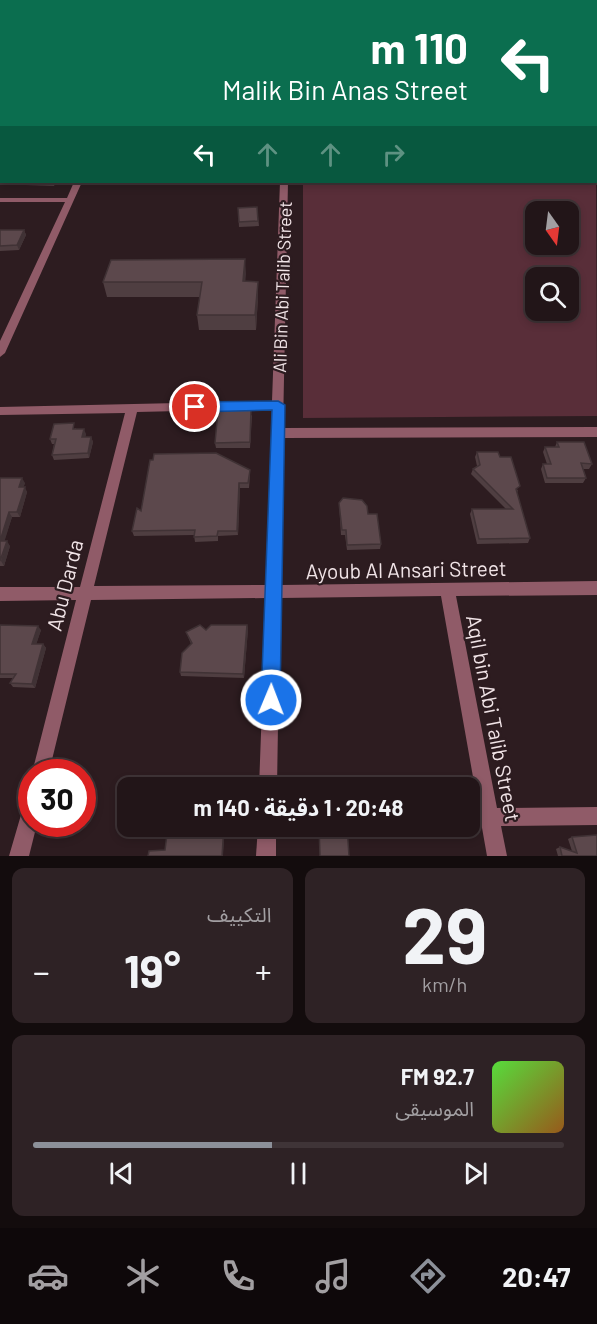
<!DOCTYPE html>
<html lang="ar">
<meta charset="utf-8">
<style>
body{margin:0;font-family:Barlow,"Noto Sans Arabic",sans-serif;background:#2e2225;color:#f1f3f6;direction:rtl;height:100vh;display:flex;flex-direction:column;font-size:22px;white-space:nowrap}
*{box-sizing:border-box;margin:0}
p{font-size:20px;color:#a29fa2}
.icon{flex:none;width:33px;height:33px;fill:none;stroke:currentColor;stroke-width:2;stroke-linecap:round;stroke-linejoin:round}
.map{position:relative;height:856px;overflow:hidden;direction:ltr}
.drawer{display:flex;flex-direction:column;gap:12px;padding:12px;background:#130c0d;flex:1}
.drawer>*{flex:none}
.guide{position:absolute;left:0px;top:0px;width:597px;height:183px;box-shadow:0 3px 9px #0003,0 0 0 2px #3f3437;direction:rtl;background:#0b6e4f;color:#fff;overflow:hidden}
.needle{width:39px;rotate:166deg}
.buttons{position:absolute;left:525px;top:201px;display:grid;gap:12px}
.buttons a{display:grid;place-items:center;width:54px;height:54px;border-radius:12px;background:#221518;box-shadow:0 3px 9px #0003,0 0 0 2px #3f3437;font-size:30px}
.speed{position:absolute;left:18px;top:759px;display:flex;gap:12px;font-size:30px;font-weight:700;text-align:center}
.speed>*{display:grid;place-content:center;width:78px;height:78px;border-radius:50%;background:#221518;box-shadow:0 3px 9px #0003,0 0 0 2px #3f3437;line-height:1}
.speed .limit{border:9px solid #d22;background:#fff;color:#111}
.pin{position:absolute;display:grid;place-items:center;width:51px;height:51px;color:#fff;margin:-26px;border:3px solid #fff;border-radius:50%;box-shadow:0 2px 6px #0007}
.me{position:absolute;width:66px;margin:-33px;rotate:1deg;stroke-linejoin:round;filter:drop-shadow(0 0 4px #0008)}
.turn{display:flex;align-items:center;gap:21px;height:126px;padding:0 30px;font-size:27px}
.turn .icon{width:78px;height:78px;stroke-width:2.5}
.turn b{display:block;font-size:42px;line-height:51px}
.lanes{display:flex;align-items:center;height:57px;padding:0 30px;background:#0003;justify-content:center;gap:30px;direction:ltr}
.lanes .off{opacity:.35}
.big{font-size:45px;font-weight:700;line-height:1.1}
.drawer .card{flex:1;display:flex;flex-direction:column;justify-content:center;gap:9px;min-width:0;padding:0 21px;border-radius:12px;background:#2e2225}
.drawer .dial{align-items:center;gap:0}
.dial b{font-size:78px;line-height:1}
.song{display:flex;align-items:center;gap:18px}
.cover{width:72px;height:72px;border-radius:9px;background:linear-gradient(135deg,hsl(110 70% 55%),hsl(30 70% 35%))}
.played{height:6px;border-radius:3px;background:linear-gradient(90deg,#8c9099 45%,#3f3437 45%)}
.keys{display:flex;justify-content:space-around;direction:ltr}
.heat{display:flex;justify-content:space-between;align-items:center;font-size:33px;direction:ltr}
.drawer .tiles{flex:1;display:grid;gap:12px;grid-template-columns:1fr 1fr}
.card:last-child{grid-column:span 2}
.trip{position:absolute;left:117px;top:777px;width:363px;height:60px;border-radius:12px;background:#221518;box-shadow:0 3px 9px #0003,0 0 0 2px #3f3437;font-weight:700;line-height:60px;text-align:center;direction:rtl}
.dock{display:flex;height:96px;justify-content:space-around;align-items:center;background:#0e080a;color:#a29fa2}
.dock .icon{width:42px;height:42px}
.dock .current{color:#8c9099}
.dock b{font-size:27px;color:#f1f3f6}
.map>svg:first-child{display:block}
.green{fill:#592e39;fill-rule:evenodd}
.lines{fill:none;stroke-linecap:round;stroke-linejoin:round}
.minor{fill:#905b68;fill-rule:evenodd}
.wall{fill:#4f3e41}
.shaded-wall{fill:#403235}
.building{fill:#5c484c;stroke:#403235;stroke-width:1.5}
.route{fill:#1a73e8;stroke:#114b97;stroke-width:1.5}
.labels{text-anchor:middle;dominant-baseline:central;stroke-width:4.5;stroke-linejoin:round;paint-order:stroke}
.street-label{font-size:18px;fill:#f1e4e7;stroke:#2d1c20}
.near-street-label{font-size:21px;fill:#f1e4e7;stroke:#2d1c20}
</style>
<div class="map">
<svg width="597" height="856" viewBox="0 0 597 856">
<rect width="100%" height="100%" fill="#2d1c20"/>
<path class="green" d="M596 166 597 416 303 418V182H596ZM536 212H568V244H536ZM536 278H568V310H536Z"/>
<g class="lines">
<g class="minor">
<path d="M158 0H162L157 2Z"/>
<path d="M287 0H291L292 2H286Z"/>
<path d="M432 0H436L437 2H432Z"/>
<rect x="0" y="14" width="2" height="4"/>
<path d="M596 17H597V21L596 20Z"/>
<path d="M0 24H2L0 29Z"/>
<rect x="0" y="44" width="2" height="4"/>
<rect x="596" y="68" width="1" height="4"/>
<rect x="0" y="72" width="2" height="4"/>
<rect x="596" y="96" width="1" height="6"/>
<path d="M2 97V103H0V98Z"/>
<rect x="0" y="139" width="2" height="4"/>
<rect x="596" y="158" width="1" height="4"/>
<path d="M74 182H82L5 353 0 357V341L65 202H0V198H67Z"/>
<path d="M280 182H288L283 428 597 427V437L283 438 281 585 597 581V595L456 596 497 808 597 807V825L501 826 507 856H487L441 596 280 598 277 788H259L266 598 91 600 49 772 32 773 76 600 0 601V587H80L125 413 0 415V407L272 401ZM272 409 266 585 94 586 137 412Z"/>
<path d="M32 799V824H37L29 856H9L23 808 26 802Z"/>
<path d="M258 826H276V856H256Z"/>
</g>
</g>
<g class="wall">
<path d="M23 182H56L54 186 25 185Z"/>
<path d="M257 207 259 226 239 227 238 208Z"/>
<path d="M0 230H24L26 235 19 250 0 251Z"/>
<path d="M245 259V281L258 297 256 330H199L197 315 200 297H107L103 282Z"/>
<path d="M252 415 250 448H216L215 443Z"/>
<path d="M76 428V429L86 434 85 437H91L93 442 89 458 54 460 52 455 54 444H52L50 439Z"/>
<path d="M557 442 592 464 589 469H582L586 478 583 483H545L541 469 543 464H547L543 452 545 447H555Z"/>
<path d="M477 452 500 457 518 491 517 492 530 538 528 543 477 544 470 514 472 509H506L471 474 473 469 477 466 475 457Z"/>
<path d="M250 470V475L249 488H240L238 535 218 536V541L195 542 194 535 134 536 132 531 141 511Z"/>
<path d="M0 478 25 483 23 487 27 492 20 517H12L4 541 10 546 4 566H0Z"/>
<path d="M339 503 368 514 381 544 380 549 347 550 345 535H341Z"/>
<path d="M0 625 41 630 36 644H43L46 648 35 688 13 687 10 683 13 678H0Z"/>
<path d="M247 625 248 629 244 678 181 676 180 672 191 644 186 632Z"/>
<path d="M572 837 597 856H558L556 849 560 847 572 851 568 839Z"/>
</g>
<g class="shaded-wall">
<path d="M24 230 26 235 19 250 17 245Z"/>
<path d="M245 259 246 274 244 297 243 281Z"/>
<path d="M258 282V297L256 330 255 315Z"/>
<path d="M84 429 86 434 84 443 82 437Z"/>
<path d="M91 437 93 442 89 458 88 453Z"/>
<path d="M22 478 25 483 22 492 19 487Z"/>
<path d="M239 483 240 488 238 535 237 531Z"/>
<path d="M25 487 27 492 20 517 17 512Z"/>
<path d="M9 512 12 517 3 546 0 541Z"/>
<path d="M7 541 10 546 4 566 1 561Z"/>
<path d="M247 625 248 629 244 678 243 674Z"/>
<path d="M38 626 41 630 35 648 32 644Z"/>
<path d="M43 644 46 648 35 688 32 684Z"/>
<path d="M224 826H225L223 856H222Z"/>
</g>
<g class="building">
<path d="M0 0H32L31 2H2V8H0Z"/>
<path d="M94 0H130L129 2H93Z"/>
<path d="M176 0H250L249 2H175Z"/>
<path d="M538 0H556L557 2H539Z"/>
<rect x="0" y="51" width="2" height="15"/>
<path d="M596 127 597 130V144H596Z"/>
<path d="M257 207 258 221 239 222 238 208Z"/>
<path d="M0 230H24L17 245 0 246Z"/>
<path d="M245 259 243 281 258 282 255 315H197L202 282H103L111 260Z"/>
<path d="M218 410H251L250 442 215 443Z"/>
<path d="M74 423 73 429H84L82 437H91L88 453 52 455 56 439H50L54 424Z"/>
<path d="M557 442H584L592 464 581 463 586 478H547L543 464H551L545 447H559Z"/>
<path d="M477 452H498L500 457H511L520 486 516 489 530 538 479 539 472 509H513L473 469 480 465Z"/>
<path d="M216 453 250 470 248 483H239L237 531H218L217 536 194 537 195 530 132 531 137 508 141 511 150 460H153L154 454Z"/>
<path d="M0 478H22L19 487H25L17 512H9L0 541Z"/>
<path d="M343 498 362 500 367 506 368 514H377L381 544 347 545 346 530H342L339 503Z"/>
<path d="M0 541H7L0 561Z"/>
<path d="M0 625 38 626 32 644H43L32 684 10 683 16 674H0Z"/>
<path d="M200 625 206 630 211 625H247L243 674 180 672 182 653 192 643 186 632Z"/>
<rect x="173" y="785" width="29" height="3"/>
<path d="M168 826H224L222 856H148L149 851 165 850Z"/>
<path d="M319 826H347L349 856H320Z"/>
<path d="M597 835V856H562L560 847 577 853 572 837Z"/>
</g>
<path class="route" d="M278 401 285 405 280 700 277 707 271 710 264 707 261 700 272 410 195 412 188 407 195 402Z"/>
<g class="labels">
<g class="street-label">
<text transform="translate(282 287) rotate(-88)">Ali Bin Abi Talib Street</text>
</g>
<g class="near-street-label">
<text transform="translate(406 569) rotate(-1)">Ayoub Al Ansari Street</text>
<text transform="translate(64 585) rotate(-76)">Abu Darda</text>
<text transform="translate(494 718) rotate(79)">Aqil bin Abi Talib Street</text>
</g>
</g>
</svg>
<div class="buttons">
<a><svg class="needle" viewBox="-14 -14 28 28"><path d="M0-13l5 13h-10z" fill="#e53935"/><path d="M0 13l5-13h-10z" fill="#a29fa2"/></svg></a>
<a><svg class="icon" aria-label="search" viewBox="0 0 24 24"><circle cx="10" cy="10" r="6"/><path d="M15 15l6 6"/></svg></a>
</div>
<div class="speed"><div class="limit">30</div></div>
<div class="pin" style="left:195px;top:407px;background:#d93025"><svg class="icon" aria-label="arrive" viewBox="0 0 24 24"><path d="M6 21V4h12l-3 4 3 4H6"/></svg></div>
<svg class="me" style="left:271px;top:700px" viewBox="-20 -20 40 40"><circle r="17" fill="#1a73e8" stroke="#fff" stroke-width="3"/><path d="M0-11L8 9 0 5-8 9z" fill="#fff"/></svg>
<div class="trip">20:48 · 1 دقيقة · 140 m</div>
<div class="guide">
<div class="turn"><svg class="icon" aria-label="left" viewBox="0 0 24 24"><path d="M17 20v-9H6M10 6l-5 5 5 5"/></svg><div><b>110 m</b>Malik Bin Anas Street</div></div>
<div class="lanes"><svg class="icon" aria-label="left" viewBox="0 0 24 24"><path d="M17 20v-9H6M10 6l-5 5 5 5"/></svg><svg class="icon off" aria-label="ahead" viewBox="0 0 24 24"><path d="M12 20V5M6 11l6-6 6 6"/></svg><svg class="icon off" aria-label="ahead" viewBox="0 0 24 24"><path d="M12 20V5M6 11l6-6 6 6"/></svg><svg class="icon off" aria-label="right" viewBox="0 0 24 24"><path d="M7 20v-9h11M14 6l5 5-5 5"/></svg></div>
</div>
</div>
<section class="drawer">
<div class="tiles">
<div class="card dial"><b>29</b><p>km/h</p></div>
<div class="card"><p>التكييف</p>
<div class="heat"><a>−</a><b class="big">19°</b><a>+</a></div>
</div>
<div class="card">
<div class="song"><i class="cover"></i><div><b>92.7 FM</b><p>الموسيقى</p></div></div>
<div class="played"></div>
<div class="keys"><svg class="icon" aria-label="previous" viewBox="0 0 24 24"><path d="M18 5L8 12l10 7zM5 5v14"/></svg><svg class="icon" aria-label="pause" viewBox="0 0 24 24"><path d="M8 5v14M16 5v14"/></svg><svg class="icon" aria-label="next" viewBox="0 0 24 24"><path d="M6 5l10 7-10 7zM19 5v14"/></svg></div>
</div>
</div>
</section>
<nav class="dock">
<b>20:47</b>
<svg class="icon current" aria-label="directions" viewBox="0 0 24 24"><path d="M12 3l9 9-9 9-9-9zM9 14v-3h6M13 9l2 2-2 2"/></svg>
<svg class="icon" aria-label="music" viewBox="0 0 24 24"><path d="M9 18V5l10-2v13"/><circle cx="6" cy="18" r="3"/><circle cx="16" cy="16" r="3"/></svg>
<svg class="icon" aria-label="phone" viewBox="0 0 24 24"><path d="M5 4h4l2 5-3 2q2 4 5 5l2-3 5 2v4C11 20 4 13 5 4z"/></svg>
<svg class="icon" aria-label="climate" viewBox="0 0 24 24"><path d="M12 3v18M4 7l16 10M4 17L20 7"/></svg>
<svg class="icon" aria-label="car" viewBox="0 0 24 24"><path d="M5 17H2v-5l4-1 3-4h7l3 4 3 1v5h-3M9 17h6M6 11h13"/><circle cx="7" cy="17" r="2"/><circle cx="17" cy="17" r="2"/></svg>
</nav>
